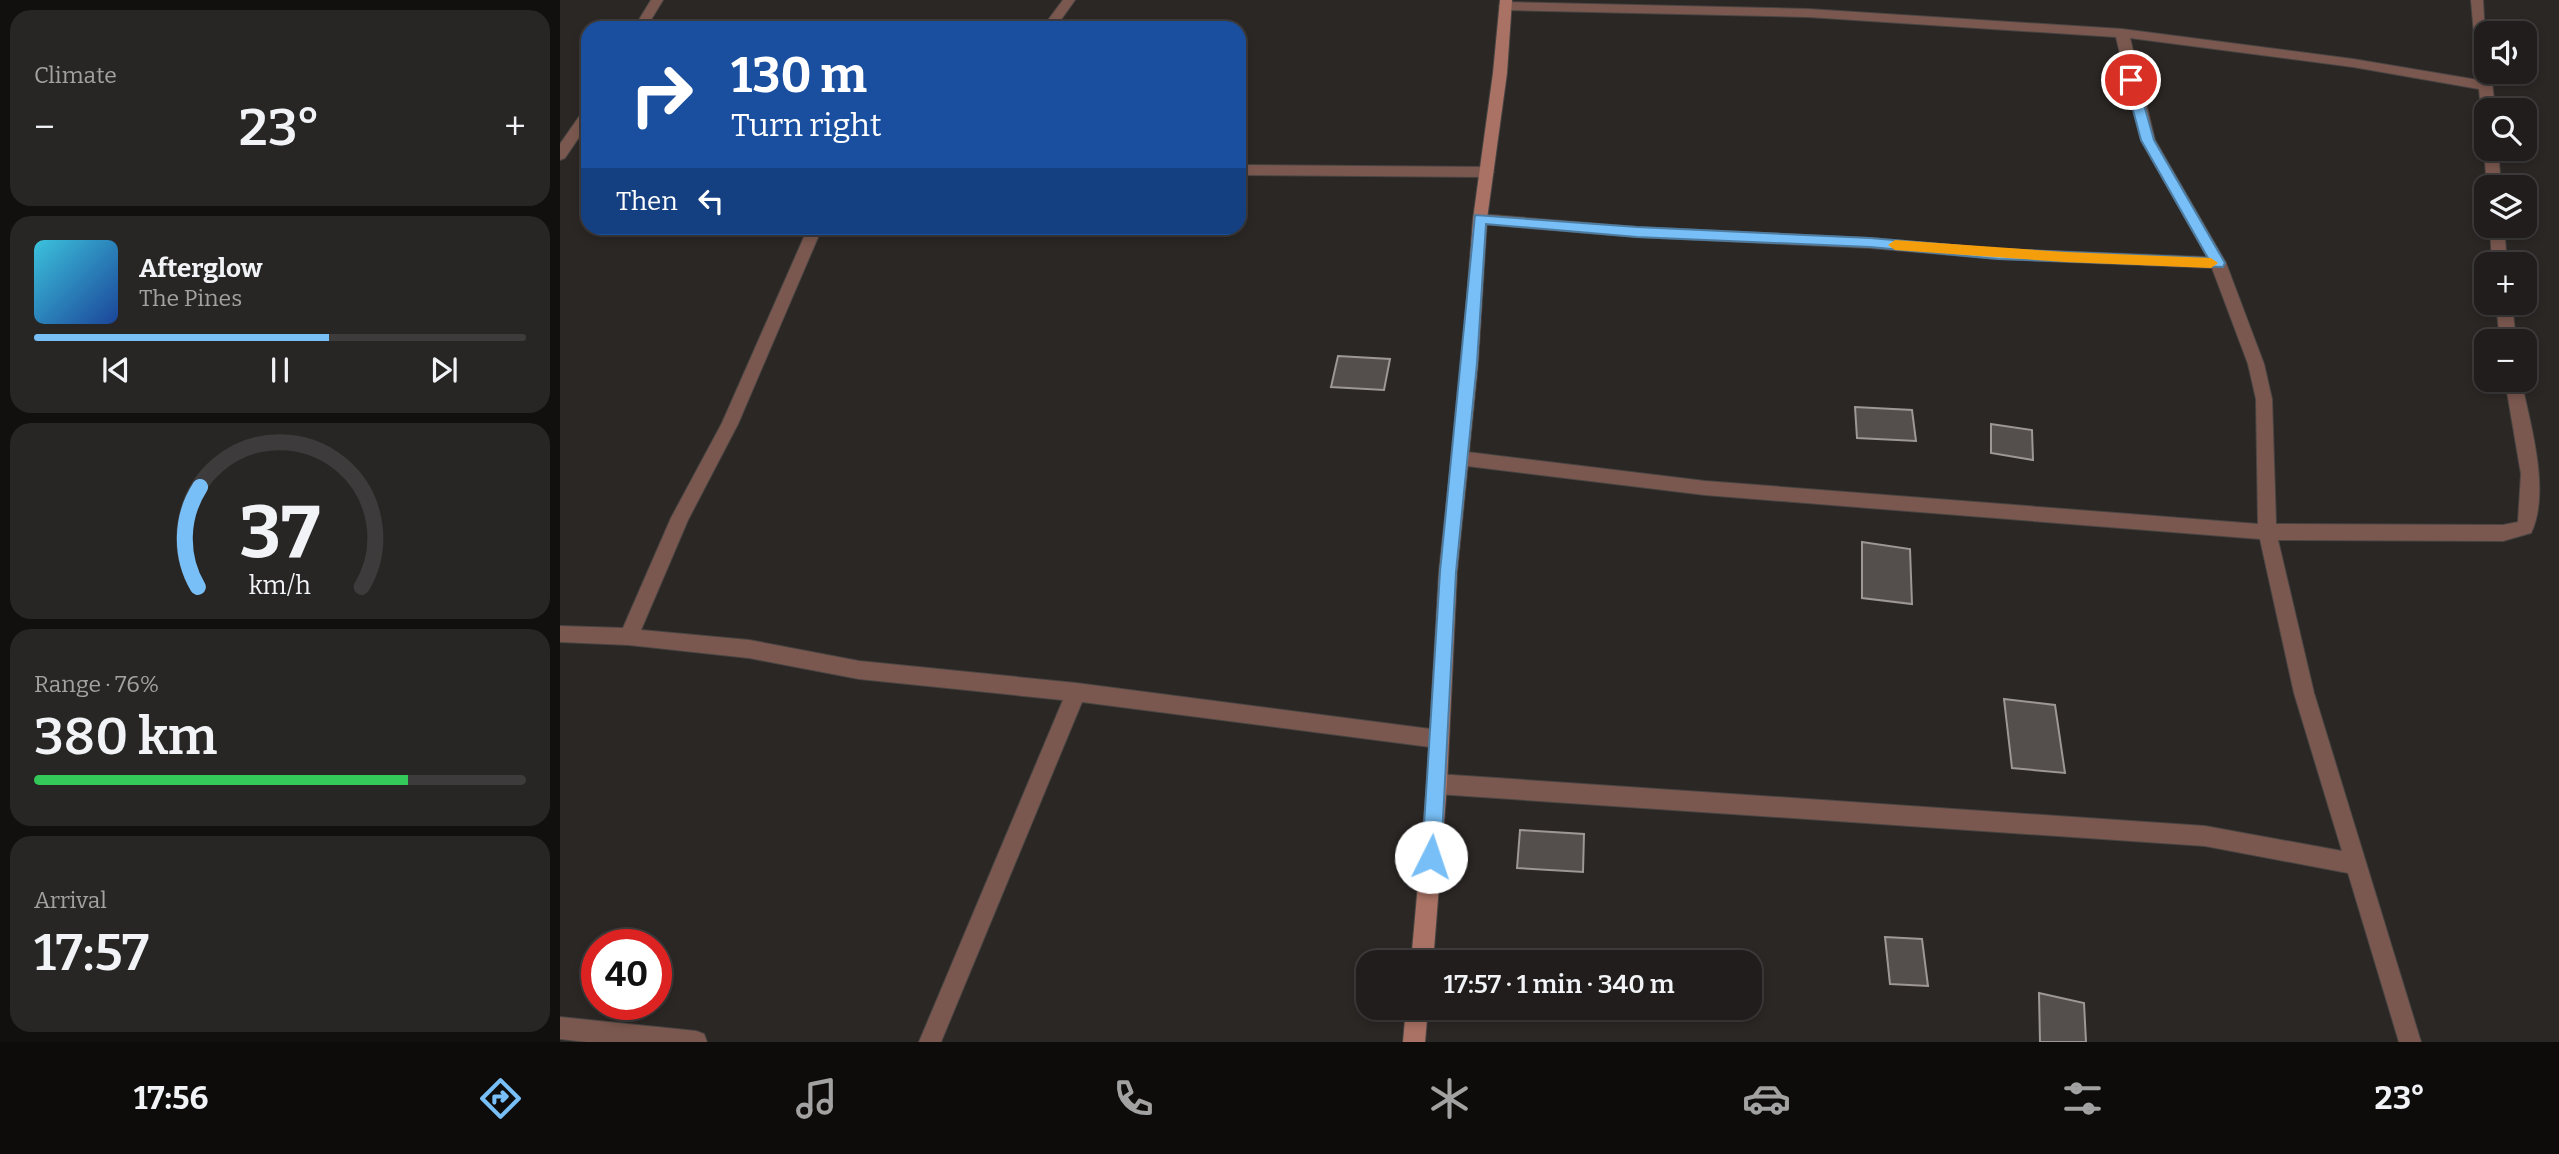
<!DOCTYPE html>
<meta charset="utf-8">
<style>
body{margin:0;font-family:Bitter,serif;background:#282625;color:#f1f3f6;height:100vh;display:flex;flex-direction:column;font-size:26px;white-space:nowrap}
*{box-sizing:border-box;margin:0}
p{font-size:23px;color:#a2a2a3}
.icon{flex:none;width:38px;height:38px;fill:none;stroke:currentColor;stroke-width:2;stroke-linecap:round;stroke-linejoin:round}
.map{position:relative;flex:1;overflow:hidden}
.panel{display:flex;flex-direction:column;gap:10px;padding:10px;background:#12100f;width:560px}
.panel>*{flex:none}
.guide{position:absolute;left:21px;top:21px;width:665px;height:214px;border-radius:21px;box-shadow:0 4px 10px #0003,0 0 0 2px #3d3b3b;background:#1a4fa0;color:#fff;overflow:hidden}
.fabs{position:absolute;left:1914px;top:21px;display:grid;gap:14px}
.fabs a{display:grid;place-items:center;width:63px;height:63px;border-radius:14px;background:#201d1c;box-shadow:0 4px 10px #0003,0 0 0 2px #3d3b3b;font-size:35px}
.speed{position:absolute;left:21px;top:929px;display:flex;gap:14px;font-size:35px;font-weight:700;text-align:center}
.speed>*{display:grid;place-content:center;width:91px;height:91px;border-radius:50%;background:#201d1c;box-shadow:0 4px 10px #0003,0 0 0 2px #3d3b3b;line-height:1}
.speed .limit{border:10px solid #d22;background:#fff;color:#111}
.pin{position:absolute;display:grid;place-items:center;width:60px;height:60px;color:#fff;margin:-30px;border:4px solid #fff;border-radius:50%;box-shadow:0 2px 7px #0007}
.me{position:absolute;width:77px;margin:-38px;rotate:4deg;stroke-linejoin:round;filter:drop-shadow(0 0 5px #0008)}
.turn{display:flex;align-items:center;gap:24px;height:147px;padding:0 35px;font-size:32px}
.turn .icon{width:91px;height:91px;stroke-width:2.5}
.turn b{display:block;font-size:49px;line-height:60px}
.then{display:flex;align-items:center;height:66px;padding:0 35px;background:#0003;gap:14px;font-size:26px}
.big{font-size:52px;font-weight:600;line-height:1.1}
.panel .tile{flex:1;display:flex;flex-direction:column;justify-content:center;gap:10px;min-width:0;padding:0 24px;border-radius:21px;background:#282625}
.panel .dial{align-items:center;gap:0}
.dial svg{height:182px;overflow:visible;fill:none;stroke:#3d3b3b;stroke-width:7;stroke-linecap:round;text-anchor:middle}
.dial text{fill:#f1f3f6;stroke:none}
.song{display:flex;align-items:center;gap:21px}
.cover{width:84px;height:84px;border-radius:10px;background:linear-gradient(135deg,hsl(190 70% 55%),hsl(220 70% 35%))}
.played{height:7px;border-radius:4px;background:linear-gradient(90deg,#78bff7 60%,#3d3b3b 60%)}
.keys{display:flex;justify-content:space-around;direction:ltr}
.heat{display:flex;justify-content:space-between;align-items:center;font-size:38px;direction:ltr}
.charge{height:10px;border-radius:5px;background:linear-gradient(90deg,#34c759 76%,#3d3b3b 0)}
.trip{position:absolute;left:796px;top:950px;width:406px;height:70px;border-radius:21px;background:#201d1c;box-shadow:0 4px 10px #0003,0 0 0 2px #3d3b3b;font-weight:600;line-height:70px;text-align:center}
.tab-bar{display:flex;height:112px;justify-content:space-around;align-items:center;background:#0d0c0b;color:#a2a2a3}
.tab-bar .icon{width:49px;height:49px}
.tab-bar .selected{color:#78bff7}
.tab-bar b{font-size:32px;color:#f1f3f6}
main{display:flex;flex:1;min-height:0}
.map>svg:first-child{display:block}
.building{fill:#544f4d;stroke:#9d9795;stroke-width:2}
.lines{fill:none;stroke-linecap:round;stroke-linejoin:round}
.street-casing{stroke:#484543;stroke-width:2}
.secondary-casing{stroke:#484543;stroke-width:2}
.street{fill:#7b584f;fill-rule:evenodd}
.secondary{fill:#aa7264;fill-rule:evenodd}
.route{fill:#78bff7;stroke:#4e7ca1;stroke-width:2}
.slow{fill:#f59e0b}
</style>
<main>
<section class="panel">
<div class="tile"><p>Climate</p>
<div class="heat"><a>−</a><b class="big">23°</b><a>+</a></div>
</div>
<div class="tile">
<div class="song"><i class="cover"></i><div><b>Afterglow</b><p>The Pines</p></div></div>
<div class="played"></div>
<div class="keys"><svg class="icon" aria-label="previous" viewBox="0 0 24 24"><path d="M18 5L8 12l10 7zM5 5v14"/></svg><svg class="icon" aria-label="pause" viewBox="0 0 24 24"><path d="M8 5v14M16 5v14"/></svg><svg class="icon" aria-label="next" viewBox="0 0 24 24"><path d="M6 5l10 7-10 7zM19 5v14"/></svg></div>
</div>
<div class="tile dial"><svg viewBox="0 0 100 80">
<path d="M14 69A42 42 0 1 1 86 69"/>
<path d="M14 69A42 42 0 0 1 15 25" stroke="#78bff7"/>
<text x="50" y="56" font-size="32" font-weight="700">37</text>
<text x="50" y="72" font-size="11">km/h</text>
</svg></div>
<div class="tile"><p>Range · 76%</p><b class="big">380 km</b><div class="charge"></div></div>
<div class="tile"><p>Arrival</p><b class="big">17:57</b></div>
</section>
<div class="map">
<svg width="1999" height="1042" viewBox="0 0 1999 1042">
<rect width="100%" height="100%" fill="#2b2725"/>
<g class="building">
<path d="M778 356 830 359 824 390 771 387Z"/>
<path d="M1295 407 1352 410 1356 441 1297 438Z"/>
<path d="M1431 424 1472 430 1473 460 1431 453Z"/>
<path d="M1302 542 1350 549 1352 604 1302 598Z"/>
<path d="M1444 699 1495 705 1505 773 1452 768Z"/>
<path d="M960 830 1024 834 1023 872 957 868Z"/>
<path d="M1325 937 1362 939 1368 986 1330 984Z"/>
<path d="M1479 993 1524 1003 1526 1042H1480Z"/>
</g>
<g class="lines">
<defs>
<g id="street">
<path d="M91 0H103L86 28H74Z"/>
<path d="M503 0H515L495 28H482Z"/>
<path d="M1911 0H1923L1927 72H1931L1935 110H1927V114L1921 110 1919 89 1793 67 1570 38 1595 140 1666 263 1704 364 1712 399 1716 524 1943 525 1958 522 1961 474 1945 380H1961C1970 423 1991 492 1971 533L1943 541 1718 540 1754 693 1861 1042H1839L1788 873 1645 846 877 794 870 791 867 784 870 777 877 774 1645 826 1782 851 1734 693 1700 539 1145 495 899 465 893 463 891 458 893 453 899 451 1145 481 1698 524 1696 399 1688 364 1652 268 1438 259 1310 248 1077 237 920 224 913 219 920 214 1077 227 1310 238 1438 249 1647 257 1581 140 1556 37 1248 17 945 10 939 6 945 2 1248 9 1562 29 1793 59 1918 80Z"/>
<path d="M28 109V124L5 158 0 160V144L23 111Z"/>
<path d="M1926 146 1927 149H1938L1941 187H1927L1924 149Z"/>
<path d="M679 165 927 167 934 172 927 177 679 175Z"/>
<path d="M1930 226H1944L1947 264H1932Z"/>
<path d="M248 228H262L178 424 128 520 81 630 189 640 299 661 516 683 878 730 885 732 888 739 885 746 878 748 522 702 381 1042H359L503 700 299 679 189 658 69 645 0 642V626L63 628 111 518 162 423Z"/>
<path d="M1936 303H1952L1956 341H1940Z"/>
<path d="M0 1017 136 1031 144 1034 147 1042H27L0 1039Z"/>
</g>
<g id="secondary">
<path d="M940 0H952L947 73 927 219 918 363 897 572 887 784 873 962H851L867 784 879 572 902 363 913 219 933 73Z"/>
<path d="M846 1008H868L865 1042H843Z"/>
</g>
</defs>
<use href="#street" class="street-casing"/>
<use href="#secondary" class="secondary-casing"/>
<use href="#street" class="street"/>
<use href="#secondary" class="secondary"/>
</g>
<path class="route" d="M1571 76 1577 80 1594 140 1665 263 1663 267 1438 259 1310 247 1077 237 926 224 917 363 896 572 881 857 878 864 871 867 865 864 862 857 880 572 915 215 1077 227 1310 238 1438 249 1648 258 1581 140 1565 80Z"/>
<path class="slow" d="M1335 240 1505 252 1651 258 1658 263 1651 268 1505 262 1335 250 1328 245Z"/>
</svg>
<div class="fabs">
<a><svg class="icon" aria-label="sound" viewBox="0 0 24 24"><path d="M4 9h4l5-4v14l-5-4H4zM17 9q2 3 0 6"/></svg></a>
<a><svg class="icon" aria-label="search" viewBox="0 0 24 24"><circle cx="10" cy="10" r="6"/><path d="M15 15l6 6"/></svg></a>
<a><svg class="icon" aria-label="layers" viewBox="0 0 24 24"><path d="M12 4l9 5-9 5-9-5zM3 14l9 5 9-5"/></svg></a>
<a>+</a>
<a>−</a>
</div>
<div class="speed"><div class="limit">40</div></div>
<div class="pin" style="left:1571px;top:80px;background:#d93025"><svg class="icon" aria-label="arrive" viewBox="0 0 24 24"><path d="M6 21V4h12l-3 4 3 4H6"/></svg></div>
<svg class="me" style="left:871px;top:857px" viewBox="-20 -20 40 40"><circle r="19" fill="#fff"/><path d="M0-13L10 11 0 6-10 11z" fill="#78bff7"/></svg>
<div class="trip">17:57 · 1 min · 340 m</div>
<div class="guide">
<div class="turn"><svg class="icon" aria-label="right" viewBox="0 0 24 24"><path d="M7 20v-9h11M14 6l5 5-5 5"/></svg><div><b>130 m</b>Turn right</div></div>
<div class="then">Then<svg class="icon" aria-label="left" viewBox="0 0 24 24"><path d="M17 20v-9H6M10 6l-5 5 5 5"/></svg></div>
</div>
</div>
</main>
<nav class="tab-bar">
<b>17:56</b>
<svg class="icon selected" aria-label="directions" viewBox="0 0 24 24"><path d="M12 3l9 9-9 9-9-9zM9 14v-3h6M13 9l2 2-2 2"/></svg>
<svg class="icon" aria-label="music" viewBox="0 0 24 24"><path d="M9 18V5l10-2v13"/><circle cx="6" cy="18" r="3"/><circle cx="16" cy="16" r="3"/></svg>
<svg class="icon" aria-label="phone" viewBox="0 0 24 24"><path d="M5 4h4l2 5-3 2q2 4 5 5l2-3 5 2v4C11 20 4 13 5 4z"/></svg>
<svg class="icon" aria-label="climate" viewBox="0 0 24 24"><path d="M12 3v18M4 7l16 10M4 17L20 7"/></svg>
<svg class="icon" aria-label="car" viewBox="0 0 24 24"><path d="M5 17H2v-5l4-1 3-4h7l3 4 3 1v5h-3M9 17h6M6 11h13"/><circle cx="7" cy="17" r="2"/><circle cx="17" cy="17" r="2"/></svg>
<svg class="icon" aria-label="filters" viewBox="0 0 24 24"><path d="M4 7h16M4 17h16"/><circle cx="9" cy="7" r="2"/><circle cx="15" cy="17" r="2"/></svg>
<b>23°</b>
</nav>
